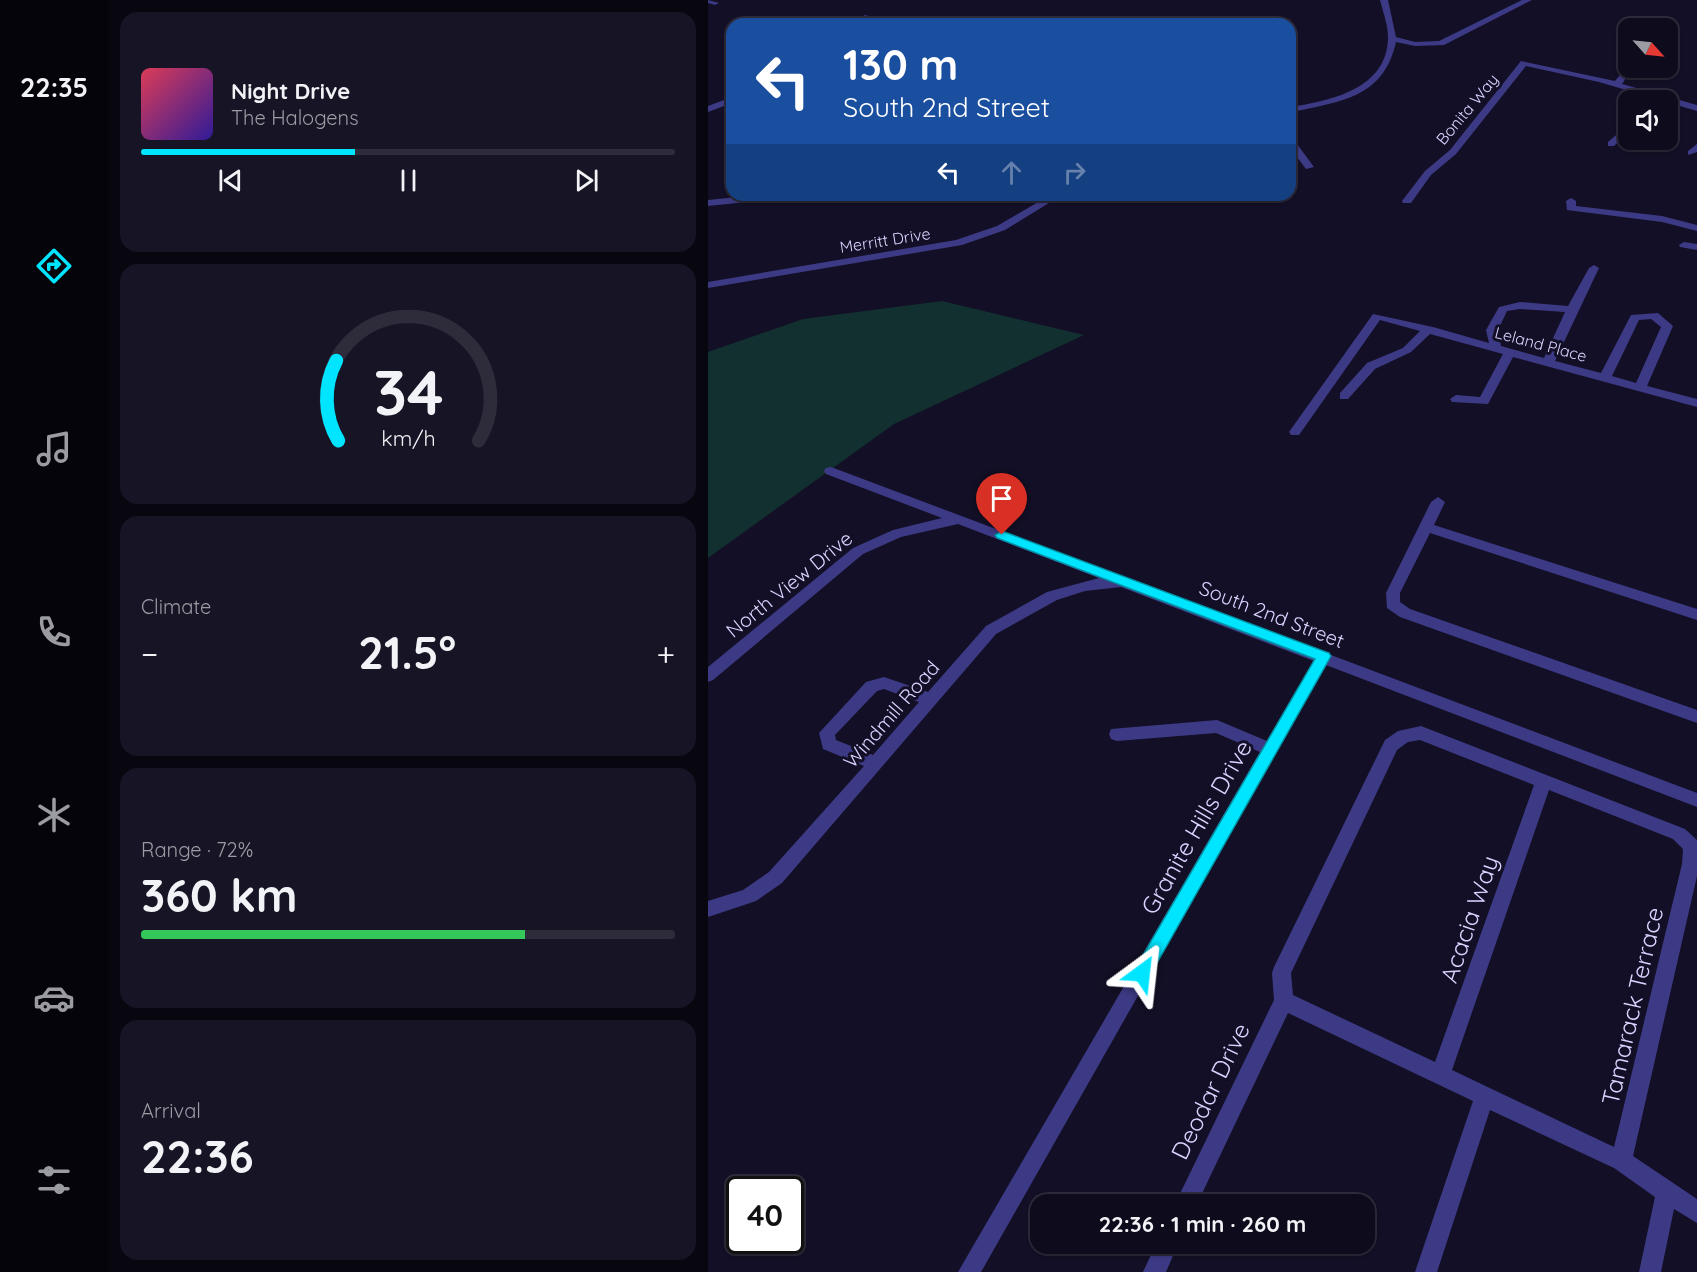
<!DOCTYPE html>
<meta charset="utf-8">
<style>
body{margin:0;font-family:Quicksand,sans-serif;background:#171425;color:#f1f3f6;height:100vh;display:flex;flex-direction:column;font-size:22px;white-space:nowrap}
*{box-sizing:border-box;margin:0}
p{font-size:20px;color:#9b9ba3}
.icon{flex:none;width:33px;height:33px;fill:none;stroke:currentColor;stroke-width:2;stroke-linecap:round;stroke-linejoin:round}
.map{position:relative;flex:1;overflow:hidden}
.drawer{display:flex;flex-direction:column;gap:12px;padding:12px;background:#08060f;width:600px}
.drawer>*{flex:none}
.guide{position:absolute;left:18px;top:18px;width:570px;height:183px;border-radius:18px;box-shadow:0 2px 4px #0004,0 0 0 2px #2e2b3b;background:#1a4fa0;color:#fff;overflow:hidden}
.needle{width:39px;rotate:117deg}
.controls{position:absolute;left:910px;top:18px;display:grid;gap:12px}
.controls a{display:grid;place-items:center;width:60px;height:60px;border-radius:12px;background:#0e0b1c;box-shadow:0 2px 4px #0004,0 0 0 2px #2e2b3b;font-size:30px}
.speed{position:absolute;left:18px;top:1176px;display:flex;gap:12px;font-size:30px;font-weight:700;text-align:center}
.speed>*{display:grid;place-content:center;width:78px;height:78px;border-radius:50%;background:#0e0b1c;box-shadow:0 2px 4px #0004,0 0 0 2px #2e2b3b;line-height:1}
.speed .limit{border:3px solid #111;border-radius:9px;background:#fff;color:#111}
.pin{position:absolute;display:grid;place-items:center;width:51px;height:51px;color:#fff;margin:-62px -26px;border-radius:50% 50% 50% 0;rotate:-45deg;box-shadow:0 0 6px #0007}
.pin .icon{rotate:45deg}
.me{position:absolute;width:66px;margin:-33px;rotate:30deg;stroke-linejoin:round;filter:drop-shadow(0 0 4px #0008)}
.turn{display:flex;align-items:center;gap:21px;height:126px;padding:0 18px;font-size:27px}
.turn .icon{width:78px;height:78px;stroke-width:2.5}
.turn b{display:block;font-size:42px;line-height:51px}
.lanes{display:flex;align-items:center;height:57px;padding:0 18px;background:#0003;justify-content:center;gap:30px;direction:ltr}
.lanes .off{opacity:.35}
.big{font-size:45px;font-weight:700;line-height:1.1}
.drawer .card{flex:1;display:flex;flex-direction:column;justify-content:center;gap:9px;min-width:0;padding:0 21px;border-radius:18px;background:#171425}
.drawer .dial{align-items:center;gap:0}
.dial svg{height:156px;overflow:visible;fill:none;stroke:#2e2b3b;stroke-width:7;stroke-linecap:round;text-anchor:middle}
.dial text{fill:#f1f3f6;stroke:none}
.song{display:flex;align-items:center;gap:18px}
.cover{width:72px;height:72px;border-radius:9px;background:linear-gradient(135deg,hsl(350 70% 55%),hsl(250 70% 35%))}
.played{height:6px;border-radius:3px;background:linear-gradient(90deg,#00e5ff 40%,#2e2b3b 40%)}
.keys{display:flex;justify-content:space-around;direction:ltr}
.heat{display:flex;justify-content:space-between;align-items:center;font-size:33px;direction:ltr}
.charge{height:9px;border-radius:4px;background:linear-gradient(90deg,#34c759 72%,#2e2b3b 0)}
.trip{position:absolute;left:322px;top:1194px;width:345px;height:60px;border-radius:18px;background:#0e0b1c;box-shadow:0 2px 4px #0004,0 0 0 2px #2e2b3b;font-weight:700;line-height:60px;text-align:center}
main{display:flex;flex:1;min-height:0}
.menu{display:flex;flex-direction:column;width:108px;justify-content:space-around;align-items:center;background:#06040b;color:#9b9ba3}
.menu .icon{width:42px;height:42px}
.menu .current{color:#00e5ff}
.menu b{font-size:27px;color:#f1f3f6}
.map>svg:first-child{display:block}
.green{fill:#12302f}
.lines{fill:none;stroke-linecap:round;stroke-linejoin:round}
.minor{fill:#3d3a85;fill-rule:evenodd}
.route{fill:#00e5ff;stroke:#0095a6;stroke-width:1.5}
.labels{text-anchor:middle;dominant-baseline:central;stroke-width:6;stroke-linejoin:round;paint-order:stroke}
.far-street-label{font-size:16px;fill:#d9d4ff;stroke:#130f26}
.street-label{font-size:20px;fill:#d9d4ff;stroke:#130f26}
.near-street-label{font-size:24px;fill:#d9d4ff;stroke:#130f26}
</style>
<main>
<nav class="menu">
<b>22:35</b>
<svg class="icon current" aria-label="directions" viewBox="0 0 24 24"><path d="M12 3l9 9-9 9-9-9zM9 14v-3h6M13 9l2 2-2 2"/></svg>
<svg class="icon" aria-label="music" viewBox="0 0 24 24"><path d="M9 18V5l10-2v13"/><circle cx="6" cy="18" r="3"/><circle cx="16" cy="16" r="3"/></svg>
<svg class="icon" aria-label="phone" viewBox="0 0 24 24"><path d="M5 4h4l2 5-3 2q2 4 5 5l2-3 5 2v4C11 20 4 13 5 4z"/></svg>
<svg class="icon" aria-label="climate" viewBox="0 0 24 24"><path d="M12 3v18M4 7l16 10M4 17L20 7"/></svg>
<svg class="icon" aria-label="car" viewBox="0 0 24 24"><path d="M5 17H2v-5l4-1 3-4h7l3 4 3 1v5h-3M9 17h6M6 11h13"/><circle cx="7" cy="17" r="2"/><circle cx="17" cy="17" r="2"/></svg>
<svg class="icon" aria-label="filters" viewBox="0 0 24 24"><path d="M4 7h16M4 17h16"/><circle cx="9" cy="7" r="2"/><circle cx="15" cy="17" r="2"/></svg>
</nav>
<section class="drawer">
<div class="card">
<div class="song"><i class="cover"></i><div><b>Night Drive</b><p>The Halogens</p></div></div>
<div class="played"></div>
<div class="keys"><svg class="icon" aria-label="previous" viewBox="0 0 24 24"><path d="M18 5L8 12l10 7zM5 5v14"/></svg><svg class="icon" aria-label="pause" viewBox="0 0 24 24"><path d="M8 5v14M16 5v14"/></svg><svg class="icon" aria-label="next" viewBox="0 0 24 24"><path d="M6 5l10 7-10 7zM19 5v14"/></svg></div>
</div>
<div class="card dial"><svg viewBox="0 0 100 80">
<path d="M14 69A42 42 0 1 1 86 69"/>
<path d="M14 69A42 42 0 0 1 13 28" stroke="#00e5ff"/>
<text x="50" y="56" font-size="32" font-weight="700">34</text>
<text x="50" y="72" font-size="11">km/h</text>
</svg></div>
<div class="card"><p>Climate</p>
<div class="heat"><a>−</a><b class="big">21.5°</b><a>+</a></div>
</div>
<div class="card"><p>Range · 72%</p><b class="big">360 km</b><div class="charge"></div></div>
<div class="card"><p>Arrival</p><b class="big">22:36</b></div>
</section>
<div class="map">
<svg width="989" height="1272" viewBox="0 0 989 1272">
<rect width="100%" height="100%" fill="#130f26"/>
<path class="green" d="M234 301 376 335 186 424 0 558V352L95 319Z"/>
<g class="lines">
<g class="minor">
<path d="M0 0 11 3 7 5 0 3Z"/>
<path d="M672 0H680L688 37 707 42 731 41 814 0H824L736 45 707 46 688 42C676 96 636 101 589 111V144L606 167 598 169 582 148V107C622 101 680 89 680 37 680 25 675 12 672 0Z"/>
<path d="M157 15 164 17 152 24H142Z"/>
<path d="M813 61 907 81 921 64V68H925L914 84 989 105V111L891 82 818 66 748 154 723 175 703 203H695L694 201 717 171 742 150Z"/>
<path d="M24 97V103L0 112V106Z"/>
<path d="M921 124V132L906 146H900V142Z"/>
<path d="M989 144V152L980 155V151Z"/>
<path d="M49 195H83L78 198 0 206V200Z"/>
<path d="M342 195H354L297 230 254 245 0 288V282L248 240 289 226Z"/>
<path d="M863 198 868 201V206L954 216 989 225V231L954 222 859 210 858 201Z"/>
<path d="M976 242 989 244V250L972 247 971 245Z"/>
<path d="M886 265 891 268 847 361 893 373 923 315 950 313 965 326 939 386 989 399V407L805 357 780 404 744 402 742 399 748 395 772 397 795 354 722 334 703 352 667 369 640 399H632V393L659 363 695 348 712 331 672 320 591 435H583L581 432 665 314 725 327 781 343 778 330 791 307 812 302 860 306 881 268ZM812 309 857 312 836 358 793 346 790 330 799 311ZM943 319 953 327 928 383 904 376 931 320Z"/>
<path d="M123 467 613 651 621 652 623 655 989 793V807L618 665 273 1272H250L552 752 508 733 409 741 403 739 401 734 403 729 509 720 559 741 606 661 413 587 377 591 349 600 288 634 74 883 48 901 0 917V901L35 890 61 872 156 766 115 749 111 733 158 682 176 677 220 692 278 626 339 592 391 578 250 524 193 537 155 554 5 680 0 682V667L145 548 185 530 234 518 118 474 116 471 118 468ZM176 689 211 702 165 755 128 740 127 735 169 691Z"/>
<path d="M730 497 737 502 726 525 989 609V620L722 533 692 593V602L702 609 989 710V723L692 617 679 608 678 593 723 502Z"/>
<path d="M713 726 977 829 989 840V876L925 1156 989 1199V1223L966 1209 953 1272H931L947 1197 906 1168 782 1110 729 1272H707L765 1101 580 1013 489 1204H467L566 1000 564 973 566 967 677 740 690 731ZM712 740 826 785 727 1062 585 995 583 973 689 750 700 742ZM841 790 965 839 975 849 974 864 906 1147 744 1070Z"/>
<path d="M448 1244H470L458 1272H435Z"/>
</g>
</g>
<path class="route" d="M294 531 621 653 623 656 440 979 434 981 428 979 426 973 428 967 607 659 289 538 287 535Z"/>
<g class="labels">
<g class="far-street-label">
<text transform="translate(759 109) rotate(-50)">Bonita Way</text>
<text transform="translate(177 240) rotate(-9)">Merritt Drive</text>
<text transform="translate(833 344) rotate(15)">Leland Place</text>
</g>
<g class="street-label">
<text transform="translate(81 584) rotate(-39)">North View Drive</text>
<text transform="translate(564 614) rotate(21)">South 2nd Street</text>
<text transform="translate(183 714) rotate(-49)">Windmill Road</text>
</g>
<g class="near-street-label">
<text transform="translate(488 827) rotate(-60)">Granite Hills Drive</text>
<text transform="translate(761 919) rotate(-71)">Acacia Way</text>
<text transform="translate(924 1006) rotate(-77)">Tamarack Terrace</text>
<text transform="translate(502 1091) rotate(-64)">Deodar Drive</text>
</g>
</g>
</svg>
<div class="controls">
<a><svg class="needle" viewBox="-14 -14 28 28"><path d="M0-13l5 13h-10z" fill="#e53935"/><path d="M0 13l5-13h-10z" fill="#9b9ba3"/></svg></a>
<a><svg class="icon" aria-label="sound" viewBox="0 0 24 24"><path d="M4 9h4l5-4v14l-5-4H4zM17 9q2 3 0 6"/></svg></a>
</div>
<div class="speed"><div class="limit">40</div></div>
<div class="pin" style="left:294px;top:535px;background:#d93025"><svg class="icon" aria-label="arrive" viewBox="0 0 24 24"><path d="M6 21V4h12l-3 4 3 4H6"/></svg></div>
<svg class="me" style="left:434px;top:973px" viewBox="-20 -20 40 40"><path d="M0-17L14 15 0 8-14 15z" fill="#00e5ff" stroke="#fff" stroke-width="4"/></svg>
<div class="trip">22:36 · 1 min · 260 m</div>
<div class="guide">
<div class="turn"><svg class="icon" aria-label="left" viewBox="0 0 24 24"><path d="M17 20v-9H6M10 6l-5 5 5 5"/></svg><div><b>130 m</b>South 2nd Street</div></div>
<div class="lanes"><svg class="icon" aria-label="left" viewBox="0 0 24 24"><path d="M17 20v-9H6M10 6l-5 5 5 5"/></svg><svg class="icon off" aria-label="ahead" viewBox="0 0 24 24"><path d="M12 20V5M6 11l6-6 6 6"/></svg><svg class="icon off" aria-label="right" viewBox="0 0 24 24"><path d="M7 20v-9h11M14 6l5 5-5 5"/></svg></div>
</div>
</div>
</main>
